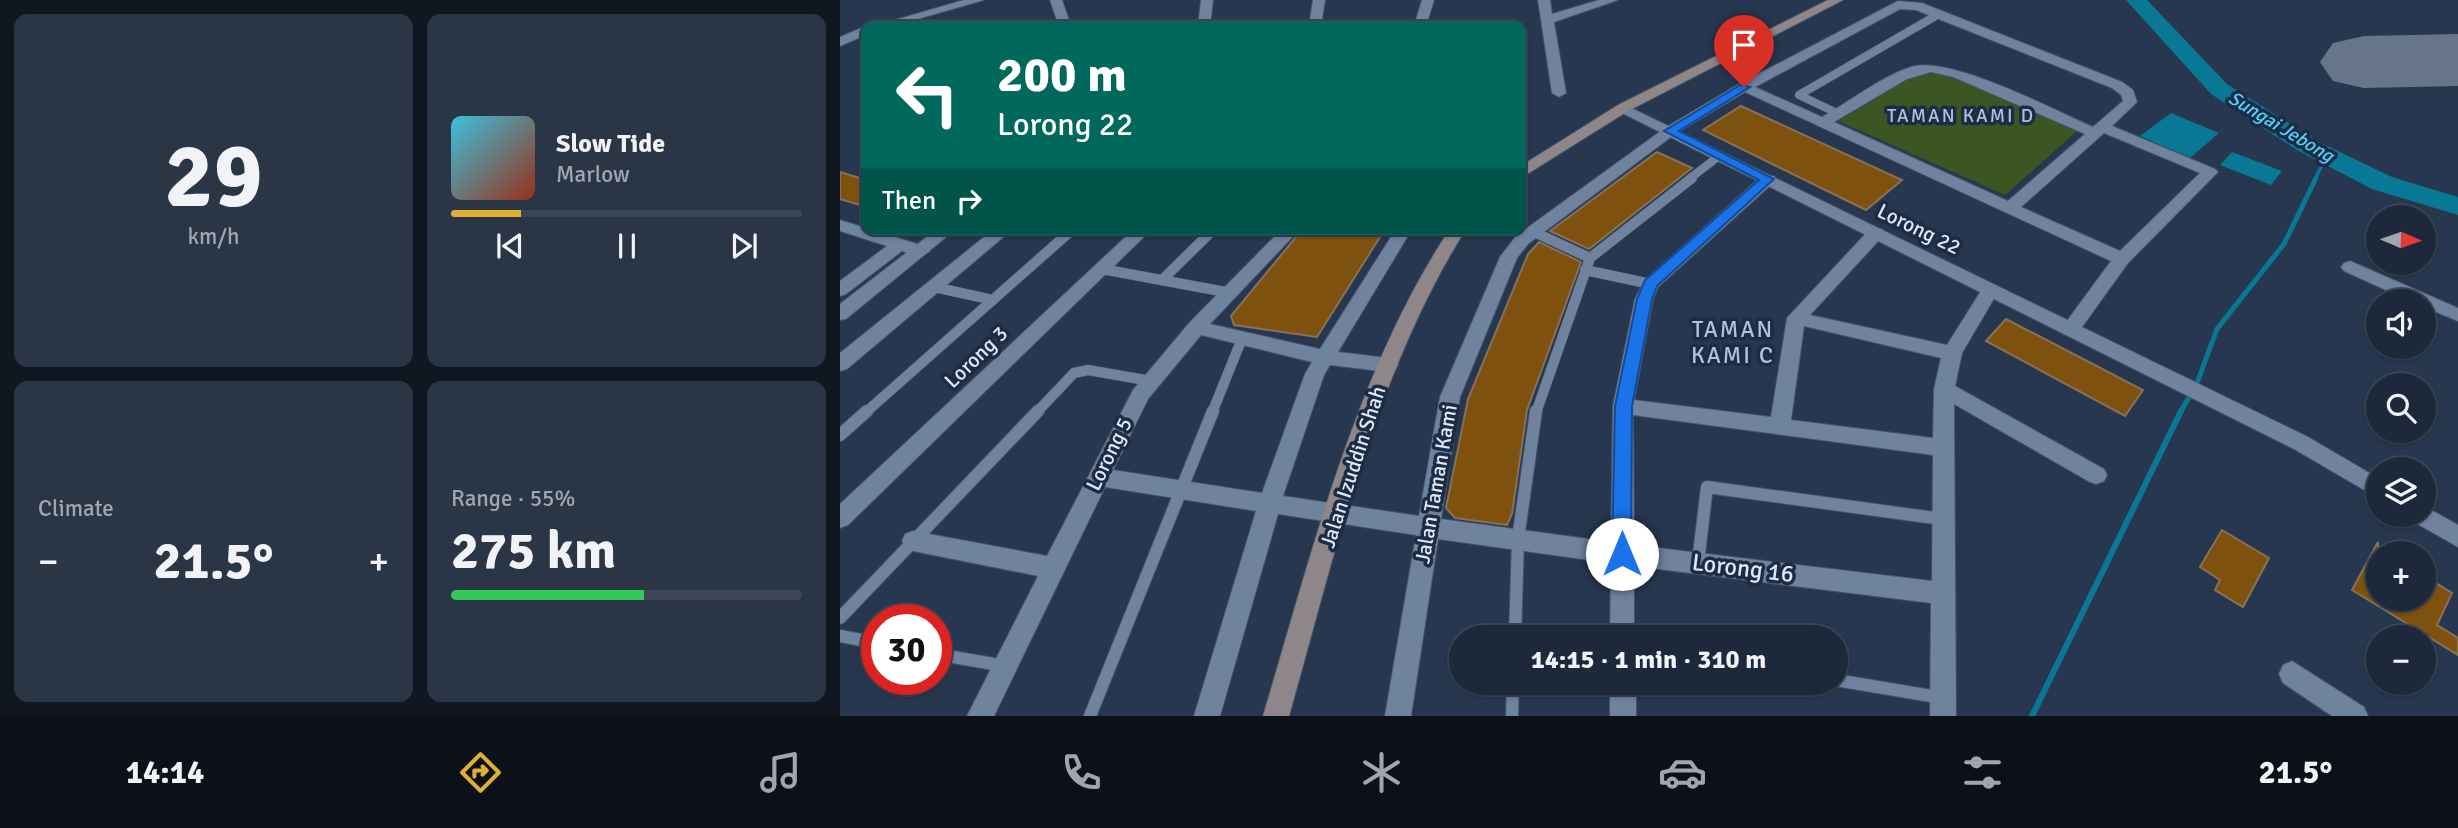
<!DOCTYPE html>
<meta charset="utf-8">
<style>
body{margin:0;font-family:Signika,sans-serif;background:#2a3546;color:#f1f3f6;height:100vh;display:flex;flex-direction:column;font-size:26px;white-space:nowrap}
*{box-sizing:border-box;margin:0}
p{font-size:23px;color:#a0a6af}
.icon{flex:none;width:38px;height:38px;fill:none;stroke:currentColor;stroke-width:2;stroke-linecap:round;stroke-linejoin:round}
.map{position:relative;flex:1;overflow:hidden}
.panel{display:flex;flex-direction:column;gap:14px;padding:14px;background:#101720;width:840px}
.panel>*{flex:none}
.top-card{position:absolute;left:21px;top:21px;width:665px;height:214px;border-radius:14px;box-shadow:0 2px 5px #0004,0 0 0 2px #3b4555;background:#00695c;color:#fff;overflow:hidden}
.needle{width:46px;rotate:92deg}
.controls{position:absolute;left:1526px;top:205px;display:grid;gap:14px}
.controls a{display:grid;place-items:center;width:70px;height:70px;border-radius:50%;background:#1d293b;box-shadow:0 2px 5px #0004,0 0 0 2px #3b4555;font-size:35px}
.speed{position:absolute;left:21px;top:604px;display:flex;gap:14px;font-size:35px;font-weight:700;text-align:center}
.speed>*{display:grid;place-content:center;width:91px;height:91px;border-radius:50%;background:#1d293b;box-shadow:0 2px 5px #0004,0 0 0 2px #3b4555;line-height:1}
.speed .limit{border:10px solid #d22;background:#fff;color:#111}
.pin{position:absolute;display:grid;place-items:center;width:60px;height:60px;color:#fff;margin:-72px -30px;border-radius:50% 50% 50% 0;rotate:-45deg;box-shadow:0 0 7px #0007}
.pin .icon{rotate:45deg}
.me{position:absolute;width:77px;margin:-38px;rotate:0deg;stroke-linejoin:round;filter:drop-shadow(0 0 5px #0008)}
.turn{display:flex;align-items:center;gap:24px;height:147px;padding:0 21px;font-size:32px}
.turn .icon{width:91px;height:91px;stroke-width:2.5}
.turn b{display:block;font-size:49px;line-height:60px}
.then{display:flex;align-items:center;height:66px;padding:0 21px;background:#0003;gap:14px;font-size:26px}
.big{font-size:52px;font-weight:800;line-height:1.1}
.panel .card{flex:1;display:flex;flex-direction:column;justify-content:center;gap:10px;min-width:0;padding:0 24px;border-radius:14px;background:#2a3546}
.panel .dial{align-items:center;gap:0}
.dial b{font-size:91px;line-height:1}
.song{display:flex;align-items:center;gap:21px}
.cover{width:84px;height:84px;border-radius:10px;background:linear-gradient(135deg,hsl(190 70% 55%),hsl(10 70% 35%))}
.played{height:7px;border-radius:4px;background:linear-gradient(90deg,#e0b034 20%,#3b4555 20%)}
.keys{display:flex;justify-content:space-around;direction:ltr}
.heat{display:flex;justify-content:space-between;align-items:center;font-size:38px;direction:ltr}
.charge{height:10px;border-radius:5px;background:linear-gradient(90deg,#34c759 55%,#3b4555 0)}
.panel .tiles{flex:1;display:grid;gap:14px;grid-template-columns:repeat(2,1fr)}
.trip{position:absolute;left:609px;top:625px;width:399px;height:70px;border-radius:35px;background:#1d293b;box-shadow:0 2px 5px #0004,0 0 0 2px #3b4555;font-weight:800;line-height:70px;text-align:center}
.tab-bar{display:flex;height:112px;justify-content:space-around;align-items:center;background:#0c1018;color:#a0a6af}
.tab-bar .icon{width:49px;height:49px}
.tab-bar .current{color:#e0b034}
.tab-bar b{font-size:32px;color:#f1f3f6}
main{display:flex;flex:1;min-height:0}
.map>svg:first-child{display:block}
.green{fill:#3b5623}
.water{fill:#097895}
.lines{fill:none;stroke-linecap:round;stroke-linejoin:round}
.stream-far2{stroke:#097895;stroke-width:3.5}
.stream-far1{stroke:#097895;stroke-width:5}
.stream{stroke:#097895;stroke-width:6}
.river{fill:#097895;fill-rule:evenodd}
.runway{fill:#67758a;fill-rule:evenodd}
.building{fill:#7e510e;stroke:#887157;stroke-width:2}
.service-far2-casing{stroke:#455367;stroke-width:9}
.service-far1-casing{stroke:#455367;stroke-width:11}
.service-casing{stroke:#455367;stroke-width:14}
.minor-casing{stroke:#455367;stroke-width:2}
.tertiary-casing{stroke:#455367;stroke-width:2}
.secondary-casing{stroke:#455367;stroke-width:2}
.service-far2{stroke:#6f829e;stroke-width:8}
.service-far1{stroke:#6f829e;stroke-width:10}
.service{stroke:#6f829e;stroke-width:12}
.minor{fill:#6f829e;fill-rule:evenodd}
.tertiary{fill:#6f829e;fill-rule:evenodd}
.secondary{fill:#8e8689;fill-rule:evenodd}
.route{fill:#1a73e8;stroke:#114b97;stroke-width:2}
.labels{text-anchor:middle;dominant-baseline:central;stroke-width:7;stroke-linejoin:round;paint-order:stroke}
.far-neighbourhood-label{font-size:19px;letter-spacing:2px;fill:#adc1e0;stroke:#1d2c44}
.far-water-label{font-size:19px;font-style:italic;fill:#4fd3fc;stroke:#1d2c44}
.street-label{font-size:21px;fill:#dee8f8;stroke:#1d2c44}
.neighbourhood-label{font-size:23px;letter-spacing:2px;fill:#adc1e0;stroke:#1d2c44}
.near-street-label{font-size:24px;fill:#dee8f8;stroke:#1d2c44}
</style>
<main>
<section class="panel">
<div class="tiles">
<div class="card dial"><b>29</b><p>km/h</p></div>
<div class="card">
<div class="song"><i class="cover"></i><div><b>Slow Tide</b><p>Marlow</p></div></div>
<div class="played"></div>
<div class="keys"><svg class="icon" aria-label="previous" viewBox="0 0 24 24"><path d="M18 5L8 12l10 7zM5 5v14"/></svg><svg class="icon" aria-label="pause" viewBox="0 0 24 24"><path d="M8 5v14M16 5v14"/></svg><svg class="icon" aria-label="next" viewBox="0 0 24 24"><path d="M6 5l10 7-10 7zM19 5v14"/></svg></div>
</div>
<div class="card"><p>Climate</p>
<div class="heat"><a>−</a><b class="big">21.5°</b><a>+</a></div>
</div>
<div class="card"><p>Range · 55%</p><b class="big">275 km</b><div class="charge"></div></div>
</div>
</section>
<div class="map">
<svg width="1618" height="716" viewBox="0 0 1618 716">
<rect width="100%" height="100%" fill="#27374f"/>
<path class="green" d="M1091 72 1104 73 1237 131 1165 195 998 121 1078 73Z"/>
<g class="water">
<path d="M1331 113 1379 133 1350 158 1300 136Z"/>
<path d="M1392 152 1442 171 1431 185 1380 165Z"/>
</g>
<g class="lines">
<path class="stream-far2" d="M1466 145 1483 163 1475 179"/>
<path class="stream-far1" d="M1340 413 1357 383 1377 329 1444 244 1476 178"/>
<path class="stream" d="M1192 716 1341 411"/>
<path class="river" d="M1286 0H1307L1387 84 1475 140 1552 177 1618 197V215L1532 189 1457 150 1371 94Z"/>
<path class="runway" d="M1618 34V86L1524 88 1493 81 1480 62 1493 43 1524 36Z"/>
</g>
<g class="building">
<path d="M901 106 1062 180 1026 210 863 130Z"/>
<path d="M817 152 852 168 749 249 710 231Z"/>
<path d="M0 172 26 180V207L0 199Z"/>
<path d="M468 229H545L477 337 394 325 391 316 456 237Z"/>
<path d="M699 242 741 262 687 410 672 514 667 525 615 518 606 508 628 399 688 254Z"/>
<path d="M1166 319 1303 390 1285 416 1146 341Z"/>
<path d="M1382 530 1429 558 1403 607 1375 590 1380 580 1360 567Z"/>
<path d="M1538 542V598H1584V576L1612 593 1597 625 1618 638V655L1512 590Z"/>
</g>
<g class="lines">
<defs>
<g id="service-far2">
<path d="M999 114 959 95 1099 14"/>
<path d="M849 179 879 156"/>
</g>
<g id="service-far1">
<path d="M692 231 750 258"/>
<path d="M262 269 391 293"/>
<path d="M745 270 811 284"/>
<path d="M322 280 374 229"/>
<path d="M94 287 153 300"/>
<path d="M25 413 233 229"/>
<path d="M196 413 234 373 248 370 311 381"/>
<path d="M372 413 401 341"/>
<path d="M696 413 750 258 852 178"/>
</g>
<g id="service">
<path d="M0 435 27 411"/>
<path d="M858 562 867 487 1102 519"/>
<path d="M0 618 198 411"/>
<path d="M0 636 37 643"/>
<path d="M675 637 678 539 696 411"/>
<path d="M96 654 165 666"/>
<path d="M996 680 1103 698"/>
<path d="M250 716 373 411"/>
<path d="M672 716 673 682"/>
</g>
<g id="minor">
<path d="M361 0H373L370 26H358Z"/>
<path d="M473 0H485L481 26H469Z"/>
<path d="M582 0H594L586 26H574Z"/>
<path d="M698 0H710L712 14 759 0H778L714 22 726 93 719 97 712 93Z"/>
<path d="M1058 1 1082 3 1282 82 1293 90 1297 102 1272 126 1375 169 1378 172 1288 263 1237 334H1223L1221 329 1271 261 905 92 835 134 688 244 677 258 620 397 601 519 771 542 773 406 795 299 805 280 922 176H934L936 179 934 182 818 287 813 299 794 400 931 417 947 318 1030 229H1042L1044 233 1042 237 970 315 1107 345 1144 286H1156L1159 290 1122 353 1115 386 1264 469 1267 475 1264 481 1256 484 1248 481 1114 404 1116 716H1090L1091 603 794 566V637H770L771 563 598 539 571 716H545L576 535 438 514 380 716H354L416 511 265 487 154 716H127L198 576 73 551 65 548 62 541 65 534 73 531 207 556 293 390 350 322 442 229H460L370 324 480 349 556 229H572L498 352 548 358 555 360 558 365 555 370 548 372 490 365 484 375 443 496 579 516 600 397 660 257 676 236 825 128 899 84ZM1060 9 1076 10 1272 88 1281 95 1283 101 1253 127C1214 110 1110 55 1071 67 1040 77 1011 101 982 117L915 87ZM1091 72 1113 77 1245 134 1168 201 994 122 1067 79ZM1264 133 1360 173 1280 251 1181 207ZM964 326 1101 358 1094 389 1093 438 951 420ZM361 335 472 362 465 374 422 493 273 470 308 399ZM793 415 1093 455 1092 581 794 545Z"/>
<path d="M0 220 87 247 90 251 81 257 62 251 6 294 0 296V281L47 246 0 231Z"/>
<path d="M154 229H173L7 369 0 371V353Z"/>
<path d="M294 229H312L8 525 0 528V504Z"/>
<path d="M1510 261 1618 308V321L1584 307V301H1570L1504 271 1501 267 1504 263Z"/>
<path d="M1452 661 1524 707 1528 716H1492L1443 683 1439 674 1443 665Z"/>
<rect x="770" y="682" width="26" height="34"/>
</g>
<g id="tertiary">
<path d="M124 0H144L53 26H34Z"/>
<path d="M210 0H222L231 26H219Z"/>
<path d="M26 26V35L0 46V37Z"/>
<path d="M783 104 1468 437 1538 478V498L1454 449 778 111 776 108Z"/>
<path d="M97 229H116L6 319 0 320V304Z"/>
<path d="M1584 506 1618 525V547L1572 521 1569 514H1584Z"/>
</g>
<g id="secondary">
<path d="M988 0H1003L788 111 681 178V166L778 105Z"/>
<path d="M610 229H626C535 373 495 554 449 716H423C471 556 516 370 610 229Z"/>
</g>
</defs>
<use href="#service-far2" class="service-far2-casing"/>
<use href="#service-far1" class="service-far1-casing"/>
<use href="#service" class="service-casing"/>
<use href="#minor" class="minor-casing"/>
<use href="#tertiary" class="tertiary-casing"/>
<use href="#secondary" class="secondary-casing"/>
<use href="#service-far2" class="service-far2"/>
<use href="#service-far1" class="service-far1"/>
<use href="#service" class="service"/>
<use href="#minor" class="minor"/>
<use href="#tertiary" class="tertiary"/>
<use href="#secondary" class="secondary"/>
</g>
<path class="route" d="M900 85 910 87 839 131 934 179 817 286 812 299 792 406 791 554 788 560 782 563 775 560 772 554 775 406 797 299 805 280 919 180 824 131Z"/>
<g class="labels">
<g class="far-neighbourhood-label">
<text x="1121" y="116">TAMAN KAMI D</text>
</g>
<g class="far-water-label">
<text transform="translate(1441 127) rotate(31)">Sungai Jebong</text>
</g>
<g class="street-label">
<text transform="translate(1079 229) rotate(26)">Lorong 22</text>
<text transform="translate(136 357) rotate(-44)">Lorong 3</text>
<text transform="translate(269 454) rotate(-64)">Lorong 5</text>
<text transform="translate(513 467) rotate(-72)">Jalan Izuddin Shah</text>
<text transform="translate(596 484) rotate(-80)">Jalan Taman Kami</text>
</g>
<g class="neighbourhood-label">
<text x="893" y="329">TAMAN<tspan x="893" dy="26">KAMI C</tspan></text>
</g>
<g class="near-street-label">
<text transform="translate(903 568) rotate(7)">Lorong 16</text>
</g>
</g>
</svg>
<div class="controls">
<a><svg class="needle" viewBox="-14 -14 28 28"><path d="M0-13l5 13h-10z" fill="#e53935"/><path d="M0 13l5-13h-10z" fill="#a0a6af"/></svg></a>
<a><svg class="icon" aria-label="sound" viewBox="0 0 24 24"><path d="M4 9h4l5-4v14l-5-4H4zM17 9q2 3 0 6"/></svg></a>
<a><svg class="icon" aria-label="search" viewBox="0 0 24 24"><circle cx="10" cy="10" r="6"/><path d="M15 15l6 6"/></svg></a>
<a><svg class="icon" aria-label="layers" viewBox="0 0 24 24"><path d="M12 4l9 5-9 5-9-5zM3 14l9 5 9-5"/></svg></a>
<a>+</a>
<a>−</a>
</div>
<div class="speed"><div class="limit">30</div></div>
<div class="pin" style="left:904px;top:87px;background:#d93025"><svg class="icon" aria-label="arrive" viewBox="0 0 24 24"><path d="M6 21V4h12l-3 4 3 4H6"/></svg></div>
<svg class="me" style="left:782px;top:554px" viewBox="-20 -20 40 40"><circle r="19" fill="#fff"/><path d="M0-13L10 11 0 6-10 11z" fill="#1a73e8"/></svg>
<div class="trip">14:15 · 1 min · 310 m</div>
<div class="top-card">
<div class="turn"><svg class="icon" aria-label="left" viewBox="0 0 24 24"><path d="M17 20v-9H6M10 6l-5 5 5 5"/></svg><div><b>200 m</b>Lorong 22</div></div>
<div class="then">Then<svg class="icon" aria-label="right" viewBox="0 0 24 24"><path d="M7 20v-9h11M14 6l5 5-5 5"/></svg></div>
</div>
</div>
</main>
<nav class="tab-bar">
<b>14:14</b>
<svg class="icon current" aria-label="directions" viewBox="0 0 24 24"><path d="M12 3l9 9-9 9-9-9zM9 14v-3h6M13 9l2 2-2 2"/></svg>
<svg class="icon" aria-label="music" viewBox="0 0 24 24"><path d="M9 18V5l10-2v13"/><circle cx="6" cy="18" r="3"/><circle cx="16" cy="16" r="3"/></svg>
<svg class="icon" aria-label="phone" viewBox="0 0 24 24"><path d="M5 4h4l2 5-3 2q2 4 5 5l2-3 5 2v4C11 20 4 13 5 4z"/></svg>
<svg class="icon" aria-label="climate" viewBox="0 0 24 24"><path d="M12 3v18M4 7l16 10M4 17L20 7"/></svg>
<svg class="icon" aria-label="car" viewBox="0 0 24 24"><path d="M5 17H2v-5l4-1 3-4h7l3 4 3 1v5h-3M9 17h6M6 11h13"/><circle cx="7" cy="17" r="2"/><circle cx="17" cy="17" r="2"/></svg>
<svg class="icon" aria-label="filters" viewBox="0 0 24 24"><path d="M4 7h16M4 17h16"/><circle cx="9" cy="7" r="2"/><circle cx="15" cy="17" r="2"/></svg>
<b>21.5°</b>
</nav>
